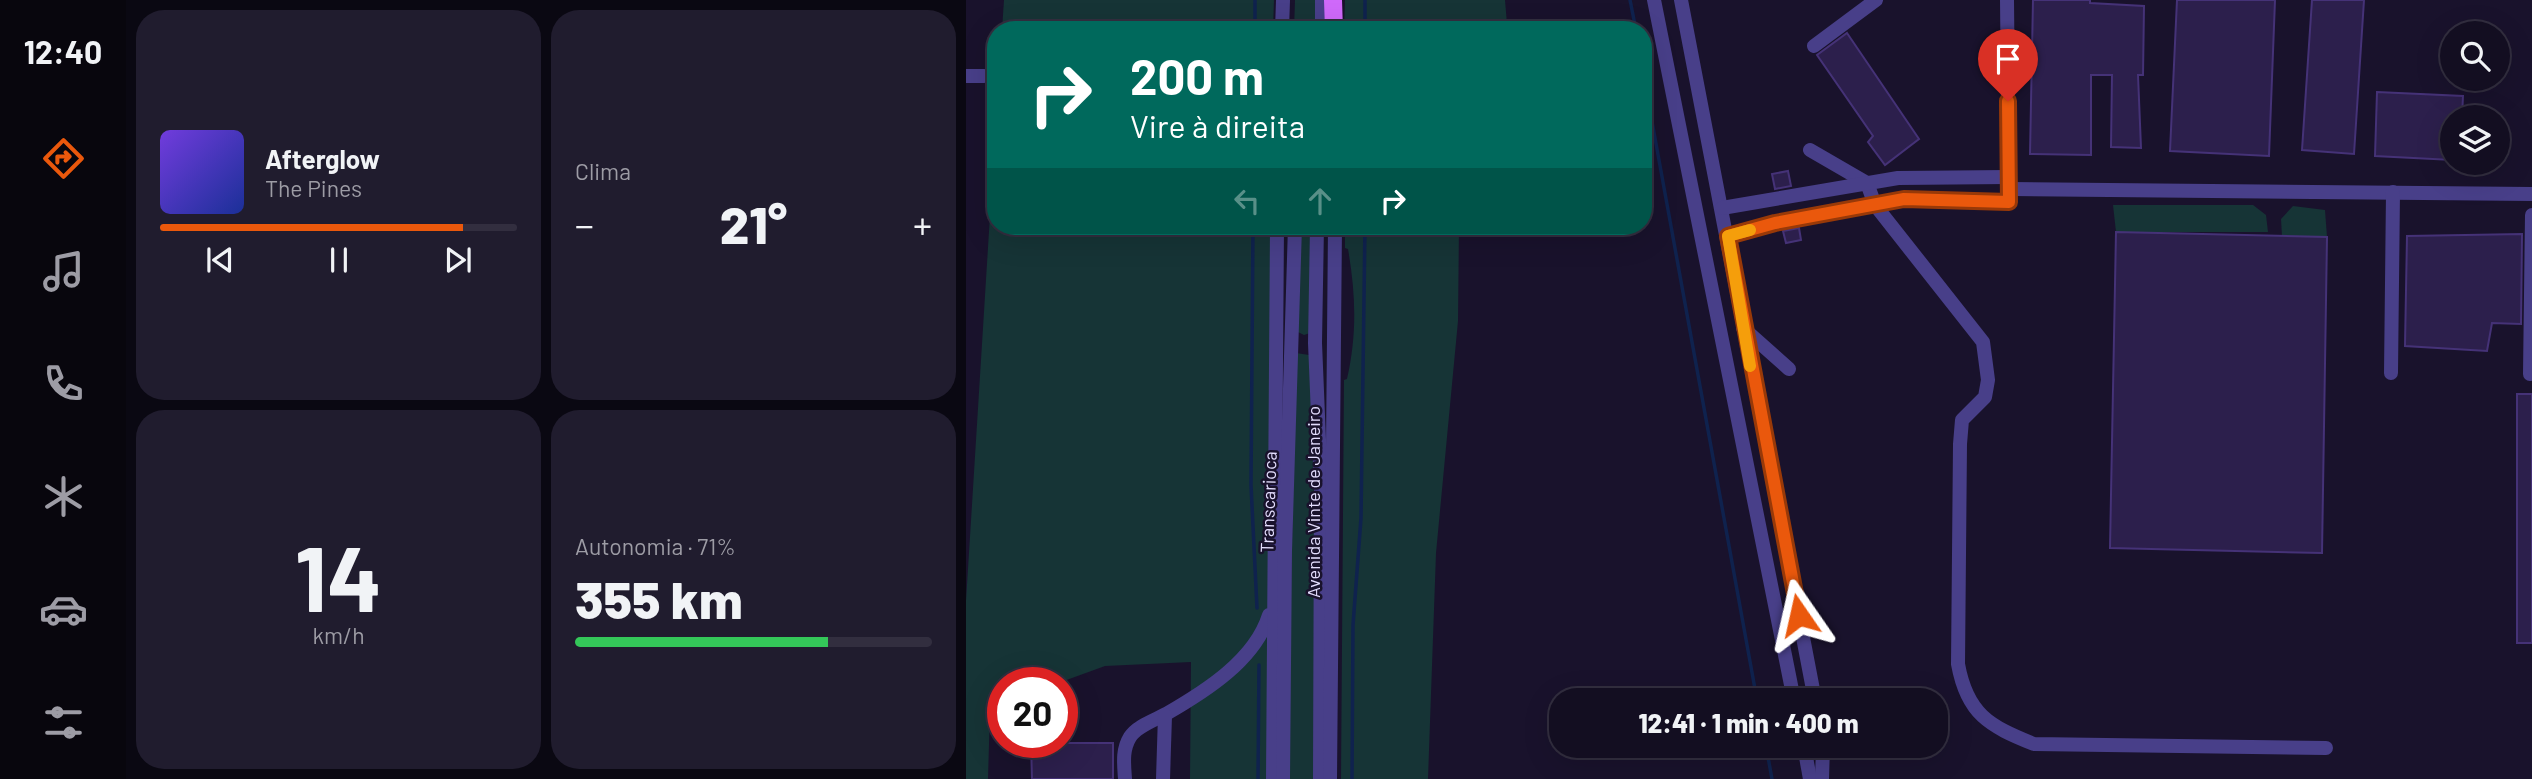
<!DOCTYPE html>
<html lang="pt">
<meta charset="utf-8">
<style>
body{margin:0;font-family:Barlow,sans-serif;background:#201c2e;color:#f1f3f6;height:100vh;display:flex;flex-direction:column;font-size:26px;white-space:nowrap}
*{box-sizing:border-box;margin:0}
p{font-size:23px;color:#9d9ca5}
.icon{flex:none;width:38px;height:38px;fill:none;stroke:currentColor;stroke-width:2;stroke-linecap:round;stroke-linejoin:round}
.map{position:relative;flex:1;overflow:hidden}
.drawer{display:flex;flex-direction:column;gap:10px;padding:10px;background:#0a0812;width:840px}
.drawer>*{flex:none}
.top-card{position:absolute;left:21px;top:21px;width:665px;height:214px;border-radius:28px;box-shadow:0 7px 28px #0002,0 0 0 2px #322e3f;background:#00695c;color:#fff;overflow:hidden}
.controls{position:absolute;left:1474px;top:21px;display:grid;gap:14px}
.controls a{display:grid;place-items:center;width:70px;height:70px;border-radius:50%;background:#130e21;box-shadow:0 7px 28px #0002,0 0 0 2px #322e3f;font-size:35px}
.speed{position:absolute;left:21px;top:667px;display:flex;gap:14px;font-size:35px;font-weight:700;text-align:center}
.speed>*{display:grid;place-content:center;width:91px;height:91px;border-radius:50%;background:#130e21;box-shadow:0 7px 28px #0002,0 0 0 2px #322e3f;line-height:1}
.speed .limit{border:10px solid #d22;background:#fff;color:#111}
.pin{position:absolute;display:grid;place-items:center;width:60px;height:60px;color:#fff;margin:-72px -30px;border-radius:50% 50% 50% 0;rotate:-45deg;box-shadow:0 0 7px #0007}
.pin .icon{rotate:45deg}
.me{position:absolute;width:77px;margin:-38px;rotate:349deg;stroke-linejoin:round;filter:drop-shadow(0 0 5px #0008)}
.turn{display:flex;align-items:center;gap:24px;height:147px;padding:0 28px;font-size:32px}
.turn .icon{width:91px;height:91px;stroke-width:2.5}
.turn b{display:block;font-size:49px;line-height:60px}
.lanes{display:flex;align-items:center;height:66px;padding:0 28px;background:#0003;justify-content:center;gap:35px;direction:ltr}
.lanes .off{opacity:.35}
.big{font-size:52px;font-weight:800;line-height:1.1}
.drawer .tile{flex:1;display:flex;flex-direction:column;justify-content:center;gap:10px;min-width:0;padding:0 24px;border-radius:28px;background:#201c2e}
.drawer .dial{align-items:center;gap:0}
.dial b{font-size:91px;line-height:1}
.song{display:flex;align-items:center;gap:21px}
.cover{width:84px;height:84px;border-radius:10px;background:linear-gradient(135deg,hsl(260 70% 55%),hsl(230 70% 35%))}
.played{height:7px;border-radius:4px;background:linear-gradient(90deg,#ea580c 85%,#322e3f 85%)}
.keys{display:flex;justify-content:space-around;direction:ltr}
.heat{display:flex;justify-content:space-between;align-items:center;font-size:38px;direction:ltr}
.charge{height:10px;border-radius:5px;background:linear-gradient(90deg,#34c759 71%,#322e3f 0)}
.drawer .tiles{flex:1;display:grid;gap:10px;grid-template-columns:repeat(2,1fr)}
.trip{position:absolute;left:583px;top:688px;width:399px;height:70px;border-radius:28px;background:#130e21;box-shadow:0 7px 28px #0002,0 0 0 2px #322e3f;font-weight:800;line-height:70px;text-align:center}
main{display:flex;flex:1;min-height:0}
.menu{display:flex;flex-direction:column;width:126px;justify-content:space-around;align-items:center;background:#08060d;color:#9d9ca5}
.menu .icon{width:49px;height:49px}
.menu .active{color:#ea580c}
.menu b{font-size:32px;color:#f1f3f6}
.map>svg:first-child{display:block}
.green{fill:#163436}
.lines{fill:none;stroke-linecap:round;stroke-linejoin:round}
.stream{stroke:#0f224e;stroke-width:3.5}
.building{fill:#2c1f4c;stroke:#453277;stroke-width:2}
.minor{stroke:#483f89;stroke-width:14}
.major{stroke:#cf69fa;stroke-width:18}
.route-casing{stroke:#983908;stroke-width:18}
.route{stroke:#ea580c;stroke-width:12}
.slow{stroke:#f59e0b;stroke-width:12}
.labels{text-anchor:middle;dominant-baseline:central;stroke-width:5;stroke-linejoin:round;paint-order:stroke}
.street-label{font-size:18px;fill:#e4defe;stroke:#19122c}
</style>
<main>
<nav class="menu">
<b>12:40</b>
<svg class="icon active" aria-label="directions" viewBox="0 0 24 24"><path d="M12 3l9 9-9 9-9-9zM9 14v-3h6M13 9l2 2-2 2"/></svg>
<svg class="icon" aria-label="music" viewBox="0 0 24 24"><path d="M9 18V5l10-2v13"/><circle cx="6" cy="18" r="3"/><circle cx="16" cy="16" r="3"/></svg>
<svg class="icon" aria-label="phone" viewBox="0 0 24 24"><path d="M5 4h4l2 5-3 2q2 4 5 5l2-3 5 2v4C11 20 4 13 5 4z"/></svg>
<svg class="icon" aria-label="climate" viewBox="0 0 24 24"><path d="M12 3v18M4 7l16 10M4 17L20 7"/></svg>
<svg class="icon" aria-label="car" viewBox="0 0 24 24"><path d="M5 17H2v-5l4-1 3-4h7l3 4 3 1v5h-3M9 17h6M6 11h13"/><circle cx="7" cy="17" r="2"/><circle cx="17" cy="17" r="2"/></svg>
<svg class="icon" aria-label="filters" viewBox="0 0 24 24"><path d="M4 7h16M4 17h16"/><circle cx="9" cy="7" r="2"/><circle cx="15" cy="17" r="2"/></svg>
</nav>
<section class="drawer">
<div class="tiles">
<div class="tile">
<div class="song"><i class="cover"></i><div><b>Afterglow</b><p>The Pines</p></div></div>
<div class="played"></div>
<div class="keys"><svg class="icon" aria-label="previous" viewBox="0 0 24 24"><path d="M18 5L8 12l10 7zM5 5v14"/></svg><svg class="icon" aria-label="pause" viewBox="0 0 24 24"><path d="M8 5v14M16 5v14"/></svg><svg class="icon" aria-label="next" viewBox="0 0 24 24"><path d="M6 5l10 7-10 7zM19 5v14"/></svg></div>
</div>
<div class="tile"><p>Clima</p>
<div class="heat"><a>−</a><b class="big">21°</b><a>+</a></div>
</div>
<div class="tile dial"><b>14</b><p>km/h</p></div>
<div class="tile"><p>Autonomia · 71%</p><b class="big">355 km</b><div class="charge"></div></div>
</div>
</section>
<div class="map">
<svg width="1566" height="779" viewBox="0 0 1566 779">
<rect width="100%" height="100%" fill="#19122c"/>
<g class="green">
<path d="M38 0H308L307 30H36Z"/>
<path d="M329 0H352L351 30H328Z"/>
<path d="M379 0H539L541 24 537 30H378Z"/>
<path d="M30 119V226H306L302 779H224L225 662 139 666 95 682H37V705L24 710 22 779H0V601Z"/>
<path d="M1147 205H1287L1300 215 1302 232H1150Z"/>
<path d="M1327 206 1359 210 1361 237 1316 236 1315 219Z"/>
<path d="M333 226H348L344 333 338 335 332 332Z"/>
<path d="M379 226H493L492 321 470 553 462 779H375L378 380 381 379C391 335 390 295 382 249L379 248Z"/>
<path d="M330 353 343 355 351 484 350 779H321Z"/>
</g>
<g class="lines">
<g class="stream">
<path d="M664 0 670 30"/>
<path d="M289 30V0"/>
<path d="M399 30V0"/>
<path d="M677 72 791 700"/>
<path d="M287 226 285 485 291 608"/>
<path d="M800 746 806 779"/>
<path d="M292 779 293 665"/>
<path d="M386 779 387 625 395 518 399 226"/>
</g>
</g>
<g class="building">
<path d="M1067 0H1124V3L1178 6 1177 75H1172L1175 148 1145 147 1146 75H1125V155L1064 154Z"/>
<path d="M1211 0H1309L1303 156 1204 151Z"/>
<path d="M1346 0H1398L1388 154 1336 150Z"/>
<path d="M881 33 953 139 919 165 902 142 907 136 851 55Z"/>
<path d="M1411 92 1497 96 1496 117H1486V160L1409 156Z"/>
<path d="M822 171 825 186 809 189 806 174Z"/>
<path d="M833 228 835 240 820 243 817 231Z"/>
<path d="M1150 232 1361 237 1356 553 1144 548Z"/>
<path d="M1556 234 1555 324 1526 323 1521 351 1439 346 1441 236Z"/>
<rect x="1551" y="394" width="15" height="249"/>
<path d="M65 743H147V779H66Z"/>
</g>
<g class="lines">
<g class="minor">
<path d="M688 0 828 700"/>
<path d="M715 0 849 700"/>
<path d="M316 30 317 0"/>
<path d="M356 30V0"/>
<path d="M848 46 910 0"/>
<path d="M0 76H18"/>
<path d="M844 150 901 183 909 205 1017 342 1022 380 1019 397 996 420 994 444 992 664C1001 714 1023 726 1068 744L1360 748"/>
<path d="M1045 189 1566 194"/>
<path d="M756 208 932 178 1042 177"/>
<path d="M351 226 349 343 355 488 354 779"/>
<path d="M762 236 809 223 938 199 1043 202 1041 0"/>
<path d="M777 328 823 369"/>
<path d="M1425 373 1427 192"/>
<path d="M1564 374 1566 215"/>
<path d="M838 746 844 779"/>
<path d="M159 779C158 764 156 750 164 737 171 726 189 720 200 714 240 691 289 660 303 615"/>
<path d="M197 779 199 715"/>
<path d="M307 779 311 226"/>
<path d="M317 779 319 551 329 226"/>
<path d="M364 779 369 226"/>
<path d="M856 779 857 746"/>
</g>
<path class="major" d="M367 0 368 30"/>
</g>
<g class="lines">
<defs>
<path id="route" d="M833 615 762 236 809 223 938 199 1043 202 1042 101"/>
</defs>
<use href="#route" class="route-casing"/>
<use href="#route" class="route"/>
<path class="slow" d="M784 230 762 236 784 366"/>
</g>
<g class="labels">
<g class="street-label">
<text transform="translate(302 502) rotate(-88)">Transcarioca</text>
<text transform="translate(347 502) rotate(-90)">Avenida Vinte de Janeiro</text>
</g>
</g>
</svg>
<div class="controls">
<a><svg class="icon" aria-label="search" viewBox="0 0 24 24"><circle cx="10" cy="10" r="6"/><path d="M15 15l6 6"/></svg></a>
<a><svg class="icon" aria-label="layers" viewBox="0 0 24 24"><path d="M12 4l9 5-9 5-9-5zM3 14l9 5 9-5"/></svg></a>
</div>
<div class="speed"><div class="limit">20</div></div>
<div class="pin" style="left:1042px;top:101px;background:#d93025"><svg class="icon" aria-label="arrive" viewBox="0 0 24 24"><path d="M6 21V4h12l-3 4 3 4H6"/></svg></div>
<svg class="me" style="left:833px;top:615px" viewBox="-20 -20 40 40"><path d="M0-17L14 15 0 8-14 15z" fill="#ea580c" stroke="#fff" stroke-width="4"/></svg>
<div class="trip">12:41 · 1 min · 400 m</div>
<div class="top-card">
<div class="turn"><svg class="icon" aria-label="right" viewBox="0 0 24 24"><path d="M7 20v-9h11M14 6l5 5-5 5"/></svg><div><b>200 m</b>Vire à direita</div></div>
<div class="lanes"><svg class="icon off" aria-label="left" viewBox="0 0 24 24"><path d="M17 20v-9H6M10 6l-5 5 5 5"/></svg><svg class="icon off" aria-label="ahead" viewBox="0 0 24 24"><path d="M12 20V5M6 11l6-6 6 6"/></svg><svg class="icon" aria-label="right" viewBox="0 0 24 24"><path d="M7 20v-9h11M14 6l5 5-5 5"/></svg></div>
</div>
</div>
</main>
